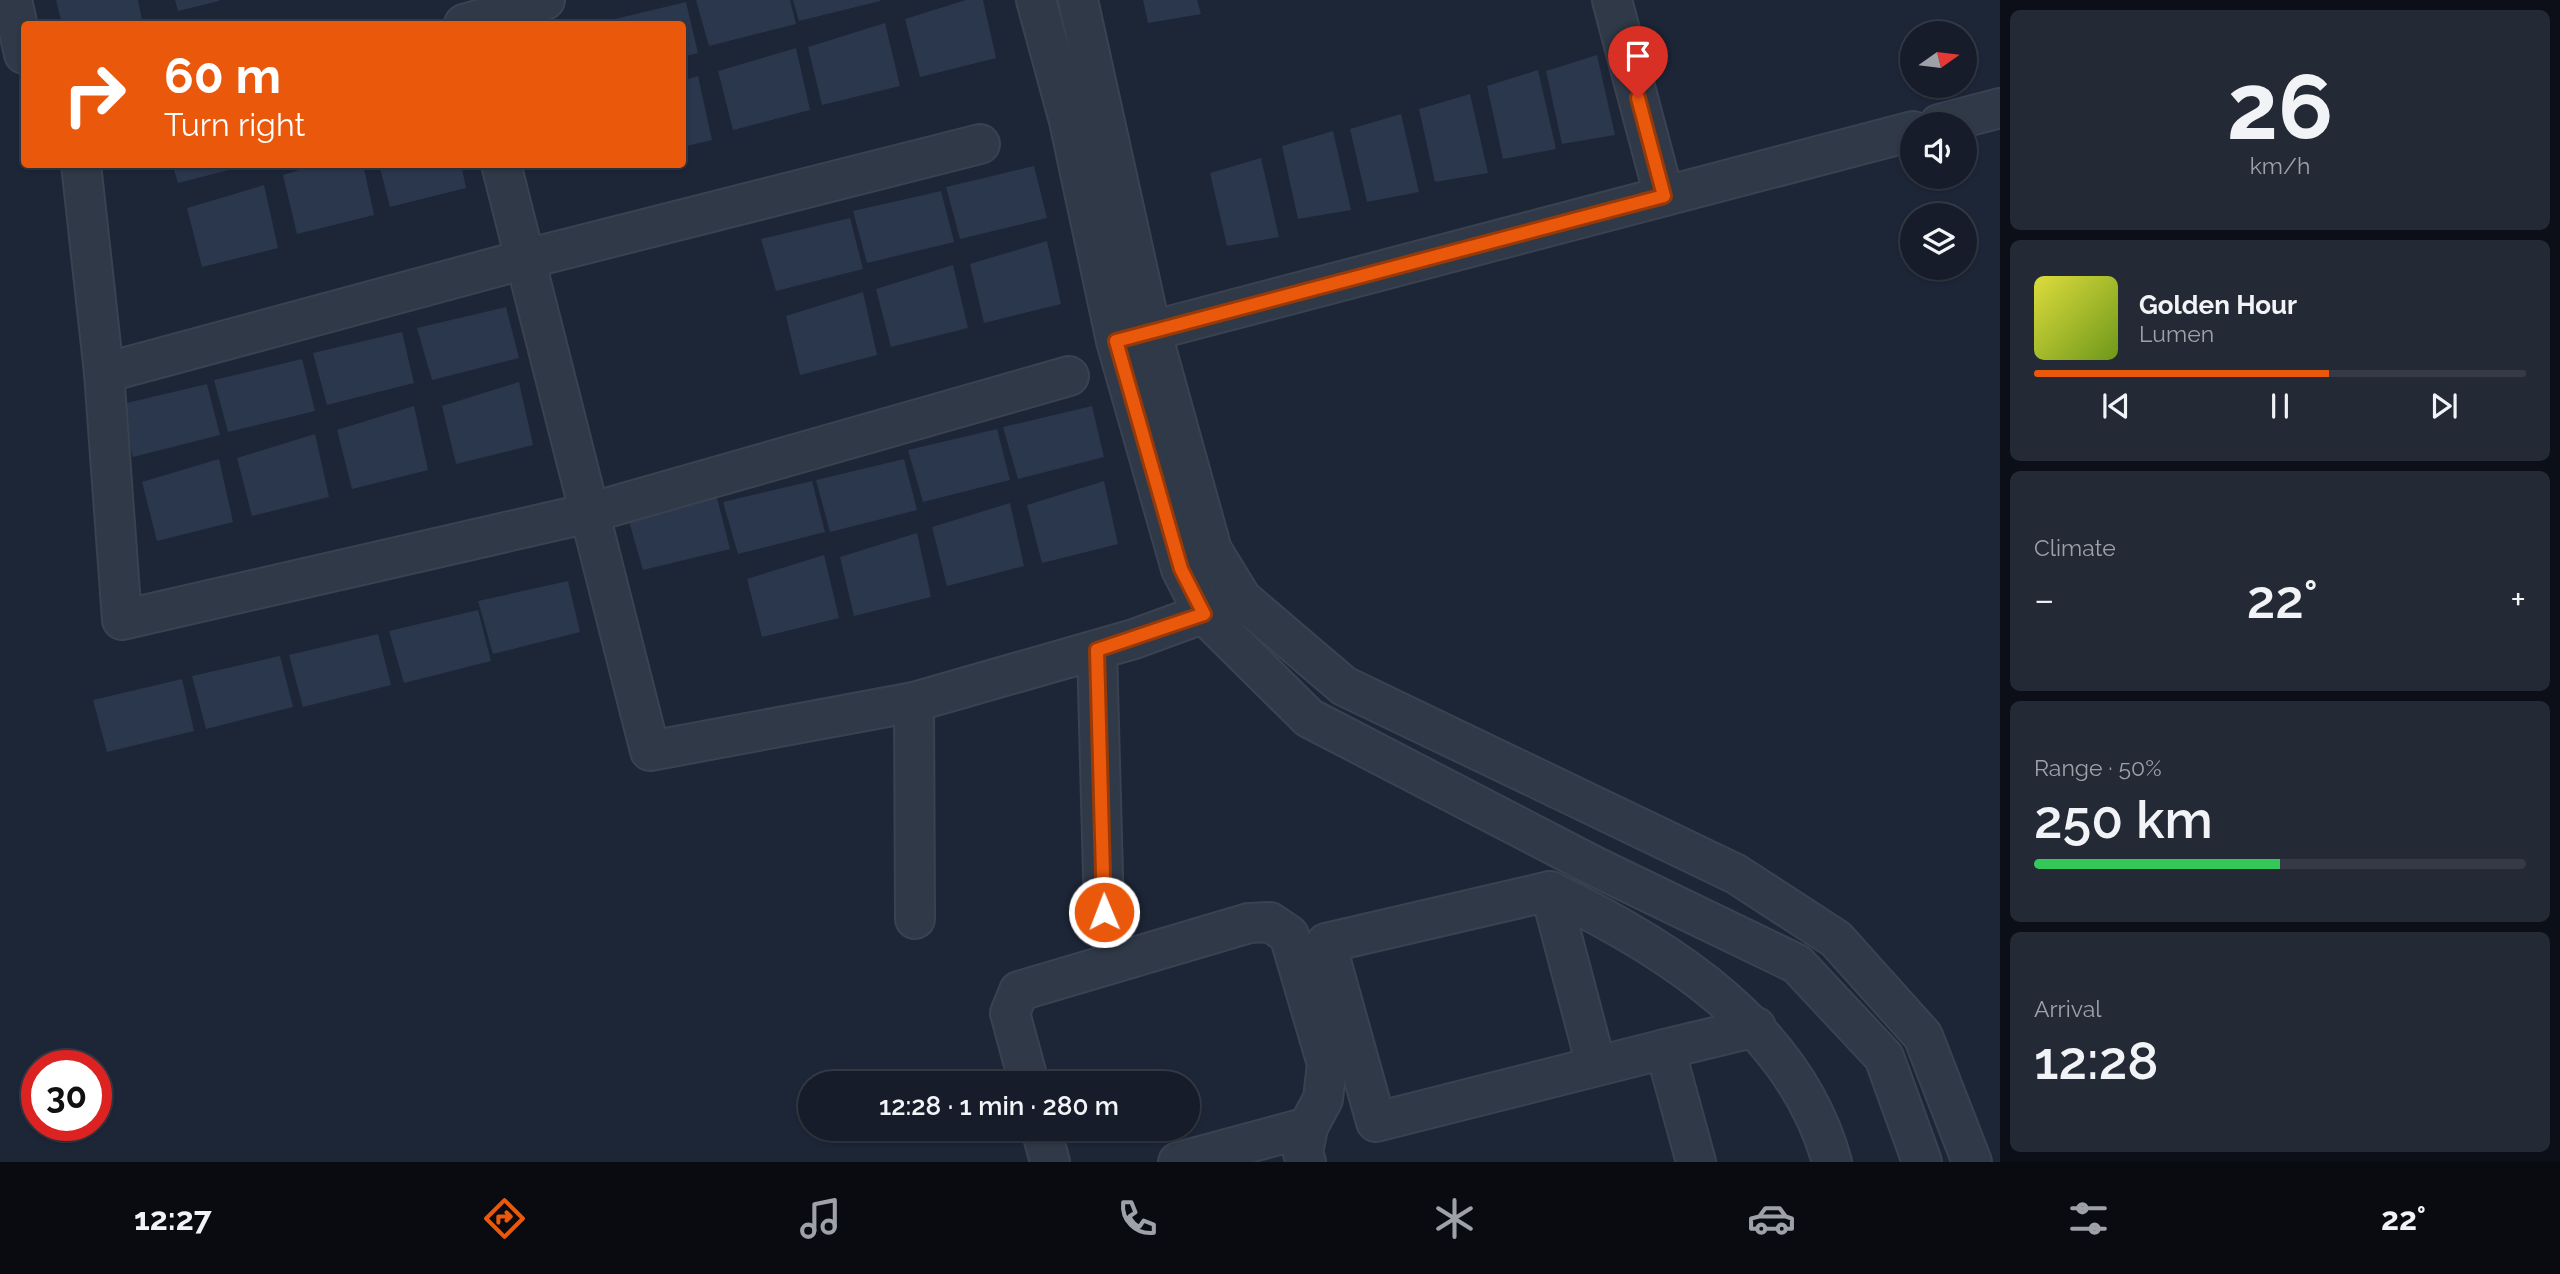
<!DOCTYPE html>
<meta charset="utf-8">
<style>
body{margin:0;font-family:Raleway,sans-serif;background:#232935;color:#f1f3f6;height:100vh;display:flex;flex-direction:column;font-size:26px;white-space:nowrap}
*{box-sizing:border-box;margin:0}
p{font-size:23px;color:#9ea1a8}
.icon{flex:none;width:38px;height:38px;fill:none;stroke:currentColor;stroke-width:2;stroke-linecap:round;stroke-linejoin:round}
.map{position:relative;flex:1;overflow:hidden}
.side{display:flex;flex-direction:column;gap:10px;padding:10px;background:#0c0f17;width:560px}
.side>*{flex:none}
.banner{position:absolute;left:21px;top:21px;width:665px;height:147px;border-radius:7px;box-shadow:0 2px 5px #0004,0 0 0 2px #353a46;background:#ea580c;color:#fff;overflow:hidden}
.needle{width:46px;rotate:76deg}
.tools{position:absolute;left:1900px;top:21px;display:grid;gap:14px}
.tools a{display:grid;place-items:center;width:77px;height:77px;border-radius:50%;background:#161c29;box-shadow:0 2px 5px #0004,0 0 0 2px #353a46;font-size:35px}
.speed{position:absolute;left:21px;top:1050px;display:flex;gap:14px;font-size:35px;font-weight:700;text-align:center}
.speed>*{display:grid;place-content:center;width:91px;height:91px;border-radius:50%;background:#161c29;box-shadow:0 2px 5px #0004,0 0 0 2px #353a46;line-height:1}
.speed .limit{border:10px solid #d22;background:#fff;color:#111}
.pin{position:absolute;display:grid;place-items:center;width:60px;height:60px;color:#fff;margin:-72px -30px;border-radius:50% 50% 50% 0;rotate:-45deg;box-shadow:0 0 7px #0007}
.pin .icon{rotate:45deg}
.me{position:absolute;width:77px;margin:-38px;rotate:359deg;stroke-linejoin:round;filter:drop-shadow(0 0 5px #0008)}
.turn{display:flex;align-items:center;gap:24px;height:147px;padding:0 28px;font-size:32px}
.turn .icon{width:91px;height:91px;stroke-width:2.5}
.turn b{display:block;font-size:49px;line-height:60px}
.big{font-size:52px;font-weight:600;line-height:1.1}
.side .card{flex:1;display:flex;flex-direction:column;justify-content:center;gap:10px;min-width:0;padding:0 24px;border-radius:10px;background:#232935}
.side .dial{align-items:center;gap:0}
.dial b{font-size:91px;line-height:1}
.song{display:flex;align-items:center;gap:21px}
.cover{width:84px;height:84px;border-radius:10px;background:linear-gradient(135deg,hsl(60 70% 55%),hsl(80 70% 35%))}
.played{height:7px;border-radius:4px;background:linear-gradient(90deg,#ea580c 60%,#353a46 60%)}
.keys{display:flex;justify-content:space-around;direction:ltr}
.heat{display:flex;justify-content:space-between;align-items:center;font-size:38px;direction:ltr}
.charge{height:10px;border-radius:5px;background:linear-gradient(90deg,#34c759 50%,#353a46 0)}
.trip{position:absolute;left:798px;top:1071px;width:402px;height:70px;border-radius:35px;background:#161c29;box-shadow:0 2px 5px #0004,0 0 0 2px #353a46;font-weight:600;line-height:70px;text-align:center}
.dock{display:flex;height:112px;justify-content:space-around;align-items:center;background:#090b10;color:#9ea1a8}
.dock .icon{width:49px;height:49px}
.dock .selected{color:#ea580c}
.dock b{font-size:32px;color:#f1f3f6}
main{display:flex;flex:1;min-height:0}
.map>svg:first-child{display:block}
.building{fill:#2b374c}
.lines{fill:none;stroke-linecap:round;stroke-linejoin:round}
.minor-casing{stroke:#3a4251;stroke-width:42}
.minor{stroke:#303947;stroke-width:38}
.route-casing{stroke:#983908;stroke-width:18}
.route{stroke:#ea580c;stroke-width:12}
</style>
<main>
<div class="map">
<svg width="2000" height="1162" viewBox="0 0 2000 1162">
<rect width="100%" height="100%" fill="#1d2637"/>
<g class="building">
<path d="M56 0H138L142 20 125 24H62Z"/>
<path d="M175 0H219V1L178 11Z"/>
<path d="M696 0H790L796 24 709 46Z"/>
<path d="M793 0H880V1L799 21Z"/>
<path d="M966 0H983L996 58 920 77 905 19Z"/>
<path d="M1143 0H1197L1201 14 1148 23Z"/>
<path d="M686 2 698 53 682 57V24H594Z"/>
<path d="M885 23 900 86 822 105 808 47Z"/>
<path d="M796 48 810 110 733 130 718 71Z"/>
<path d="M1597 55 1615 135 1562 144 1546 71Z"/>
<path d="M1538 70 1556 149 1503 159 1487 86Z"/>
<path d="M698 76 712 140 682 147V81Z"/>
<path d="M1470 94 1488 173 1435 182 1419 109Z"/>
<path d="M1401 114 1419 192 1367 202 1350 129Z"/>
<path d="M1333 131 1351 210 1298 219 1282 146Z"/>
<path d="M1261 158 1279 237 1227 246 1210 173Z"/>
<path d="M172 164H248V165L178 183Z"/>
<path d="M318 164H363L374 215 297 234 283 175Z"/>
<path d="M379 164H461L466 188 390 207Z"/>
<path d="M1034 166 1047 218 960 239 946 187Z"/>
<path d="M264 185 278 248 202 267 187 208Z"/>
<path d="M941 191 954 242 867 263 853 211Z"/>
<path d="M850 218 863 269 776 291 761 239Z"/>
<path d="M1047 241 1061 304 984 323 970 264Z"/>
<path d="M953 265 968 328 891 347 876 289Z"/>
<path d="M863 292 877 355 800 375 786 316Z"/>
<path d="M506 307 519 358 432 380 417 328Z"/>
<path d="M402 332 414 383 327 405 313 353Z"/>
<path d="M302 359 315 411 228 432 214 380Z"/>
<path d="M519 382 533 445 456 464 442 406Z"/>
<path d="M207 384 220 435 133 457 118 405Z"/>
<path d="M414 406 428 470 352 489 337 430Z"/>
<path d="M1092 406 1104 457 1018 479 1003 427Z"/>
<path d="M997 429 1010 480 923 502 908 450Z"/>
<path d="M315 434 329 497 252 516 237 458Z"/>
<path d="M219 459 233 522 157 541 142 482Z"/>
<path d="M904 459 917 510 830 532 816 480Z"/>
<path d="M812 481 825 532 738 554 723 502Z"/>
<path d="M1104 481 1118 544 1042 563 1027 505Z"/>
<path d="M717 498 730 549 643 570 628 518Z"/>
<path d="M1010 503 1024 566 947 586 932 527Z"/>
<path d="M917 533 931 597 854 616 840 557Z"/>
<path d="M824 555 839 618 762 637 747 579Z"/>
<path d="M568 581 580 632 493 654 478 601Z"/>
<path d="M478 610 491 661 404 683 389 631Z"/>
<path d="M378 634 391 685 303 707 289 655Z"/>
<path d="M280 656 293 707 206 729 192 676Z"/>
<path d="M182 679 194 731 107 752 93 700Z"/>
</g>
<g class="lines">
<defs>
<g id="minor">
<path d="M12 0 24 54"/>
<path d="M1036 0 1069 121 1116 341 1181 569 1204 614 1309 718 1594 866 1797 964 1884 1057 1922 1162"/>
<path d="M1078 0 1151 330 1212 550 1242 599 1344 686 1736 874 1836 939 1923 1036 1972 1162"/>
<path d="M1612 0 1664 196"/>
<path d="M464 24 545 0"/>
<path d="M1939 124 2000 108"/>
<path d="M81 164 104 373 122 620 589 513 1069 376"/>
<path d="M501 164 650 751 914 702 1134 639 1227 605"/>
<path d="M1128 337 1913 131"/>
<path d="M104 373 526 259 980 144"/>
<path d="M1097 650 1104 912"/>
<path d="M914 702 915 919"/>
<path d="M1550 891 1596 1065"/>
<path d="M1665 1049 1756 1027"/>
<path d="M1029 1083 1010 1013 1019 991 1249 923 1270 922 1289 935 1327 1064 1323 1099 1308 1127 1303 1153 1306 1162"/>
<path d="M1041 1129 1050 1162"/>
<path d="M1178 1162 1308 1127"/>
<path d="M1696 1162 1665 1049 1376 1122 1326 943 1550 891C1669 948 1795 1028 1832 1162"/>
</g>
</defs>
<use href="#minor" class="minor-casing"/>
<use href="#minor" class="minor"/>
</g>
<g class="lines">
<defs>
<path id="route" d="M1104 912 1097 650 1204 614 1181 569 1116 341 1664 196 1638 98"/>
</defs>
<use href="#route" class="route-casing"/>
<use href="#route" class="route"/>
</g>
</svg>
<div class="tools">
<a><svg class="needle" viewBox="-14 -14 28 28"><path d="M0-13l5 13h-10z" fill="#e53935"/><path d="M0 13l5-13h-10z" fill="#9ea1a8"/></svg></a>
<a><svg class="icon" aria-label="sound" viewBox="0 0 24 24"><path d="M4 9h4l5-4v14l-5-4H4zM17 9q2 3 0 6"/></svg></a>
<a><svg class="icon" aria-label="layers" viewBox="0 0 24 24"><path d="M12 4l9 5-9 5-9-5zM3 14l9 5 9-5"/></svg></a>
</div>
<div class="speed"><div class="limit">30</div></div>
<div class="pin" style="left:1638px;top:98px;background:#d93025"><svg class="icon" aria-label="arrive" viewBox="0 0 24 24"><path d="M6 21V4h12l-3 4 3 4H6"/></svg></div>
<svg class="me" style="left:1104px;top:912px" viewBox="-20 -20 40 40"><circle r="17" fill="#ea580c" stroke="#fff" stroke-width="3"/><path d="M0-11L8 9 0 5-8 9z" fill="#fff"/></svg>
<div class="trip">12:28 · 1 min · 280 m</div>
<div class="banner">
<div class="turn"><svg class="icon" aria-label="right" viewBox="0 0 24 24"><path d="M7 20v-9h11M14 6l5 5-5 5"/></svg><div><b>60 m</b>Turn right</div></div>
</div>
</div>
<section class="side">
<div class="card dial"><b>26</b><p>km/h</p></div>
<div class="card">
<div class="song"><i class="cover"></i><div><b>Golden Hour</b><p>Lumen</p></div></div>
<div class="played"></div>
<div class="keys"><svg class="icon" aria-label="previous" viewBox="0 0 24 24"><path d="M18 5L8 12l10 7zM5 5v14"/></svg><svg class="icon" aria-label="pause" viewBox="0 0 24 24"><path d="M8 5v14M16 5v14"/></svg><svg class="icon" aria-label="next" viewBox="0 0 24 24"><path d="M6 5l10 7-10 7zM19 5v14"/></svg></div>
</div>
<div class="card"><p>Climate</p>
<div class="heat"><a>−</a><b class="big">22°</b><a>+</a></div>
</div>
<div class="card"><p>Range · 50%</p><b class="big">250 km</b><div class="charge"></div></div>
<div class="card"><p>Arrival</p><b class="big">12:28</b></div>
</section>
</main>
<nav class="dock">
<b>12:27</b>
<svg class="icon selected" aria-label="directions" viewBox="0 0 24 24"><path d="M12 3l9 9-9 9-9-9zM9 14v-3h6M13 9l2 2-2 2"/></svg>
<svg class="icon" aria-label="music" viewBox="0 0 24 24"><path d="M9 18V5l10-2v13"/><circle cx="6" cy="18" r="3"/><circle cx="16" cy="16" r="3"/></svg>
<svg class="icon" aria-label="phone" viewBox="0 0 24 24"><path d="M5 4h4l2 5-3 2q2 4 5 5l2-3 5 2v4C11 20 4 13 5 4z"/></svg>
<svg class="icon" aria-label="climate" viewBox="0 0 24 24"><path d="M12 3v18M4 7l16 10M4 17L20 7"/></svg>
<svg class="icon" aria-label="car" viewBox="0 0 24 24"><path d="M5 17H2v-5l4-1 3-4h7l3 4 3 1v5h-3M9 17h6M6 11h13"/><circle cx="7" cy="17" r="2"/><circle cx="17" cy="17" r="2"/></svg>
<svg class="icon" aria-label="filters" viewBox="0 0 24 24"><path d="M4 7h16M4 17h16"/><circle cx="9" cy="7" r="2"/><circle cx="15" cy="17" r="2"/></svg>
<b>22°</b>
</nav>
